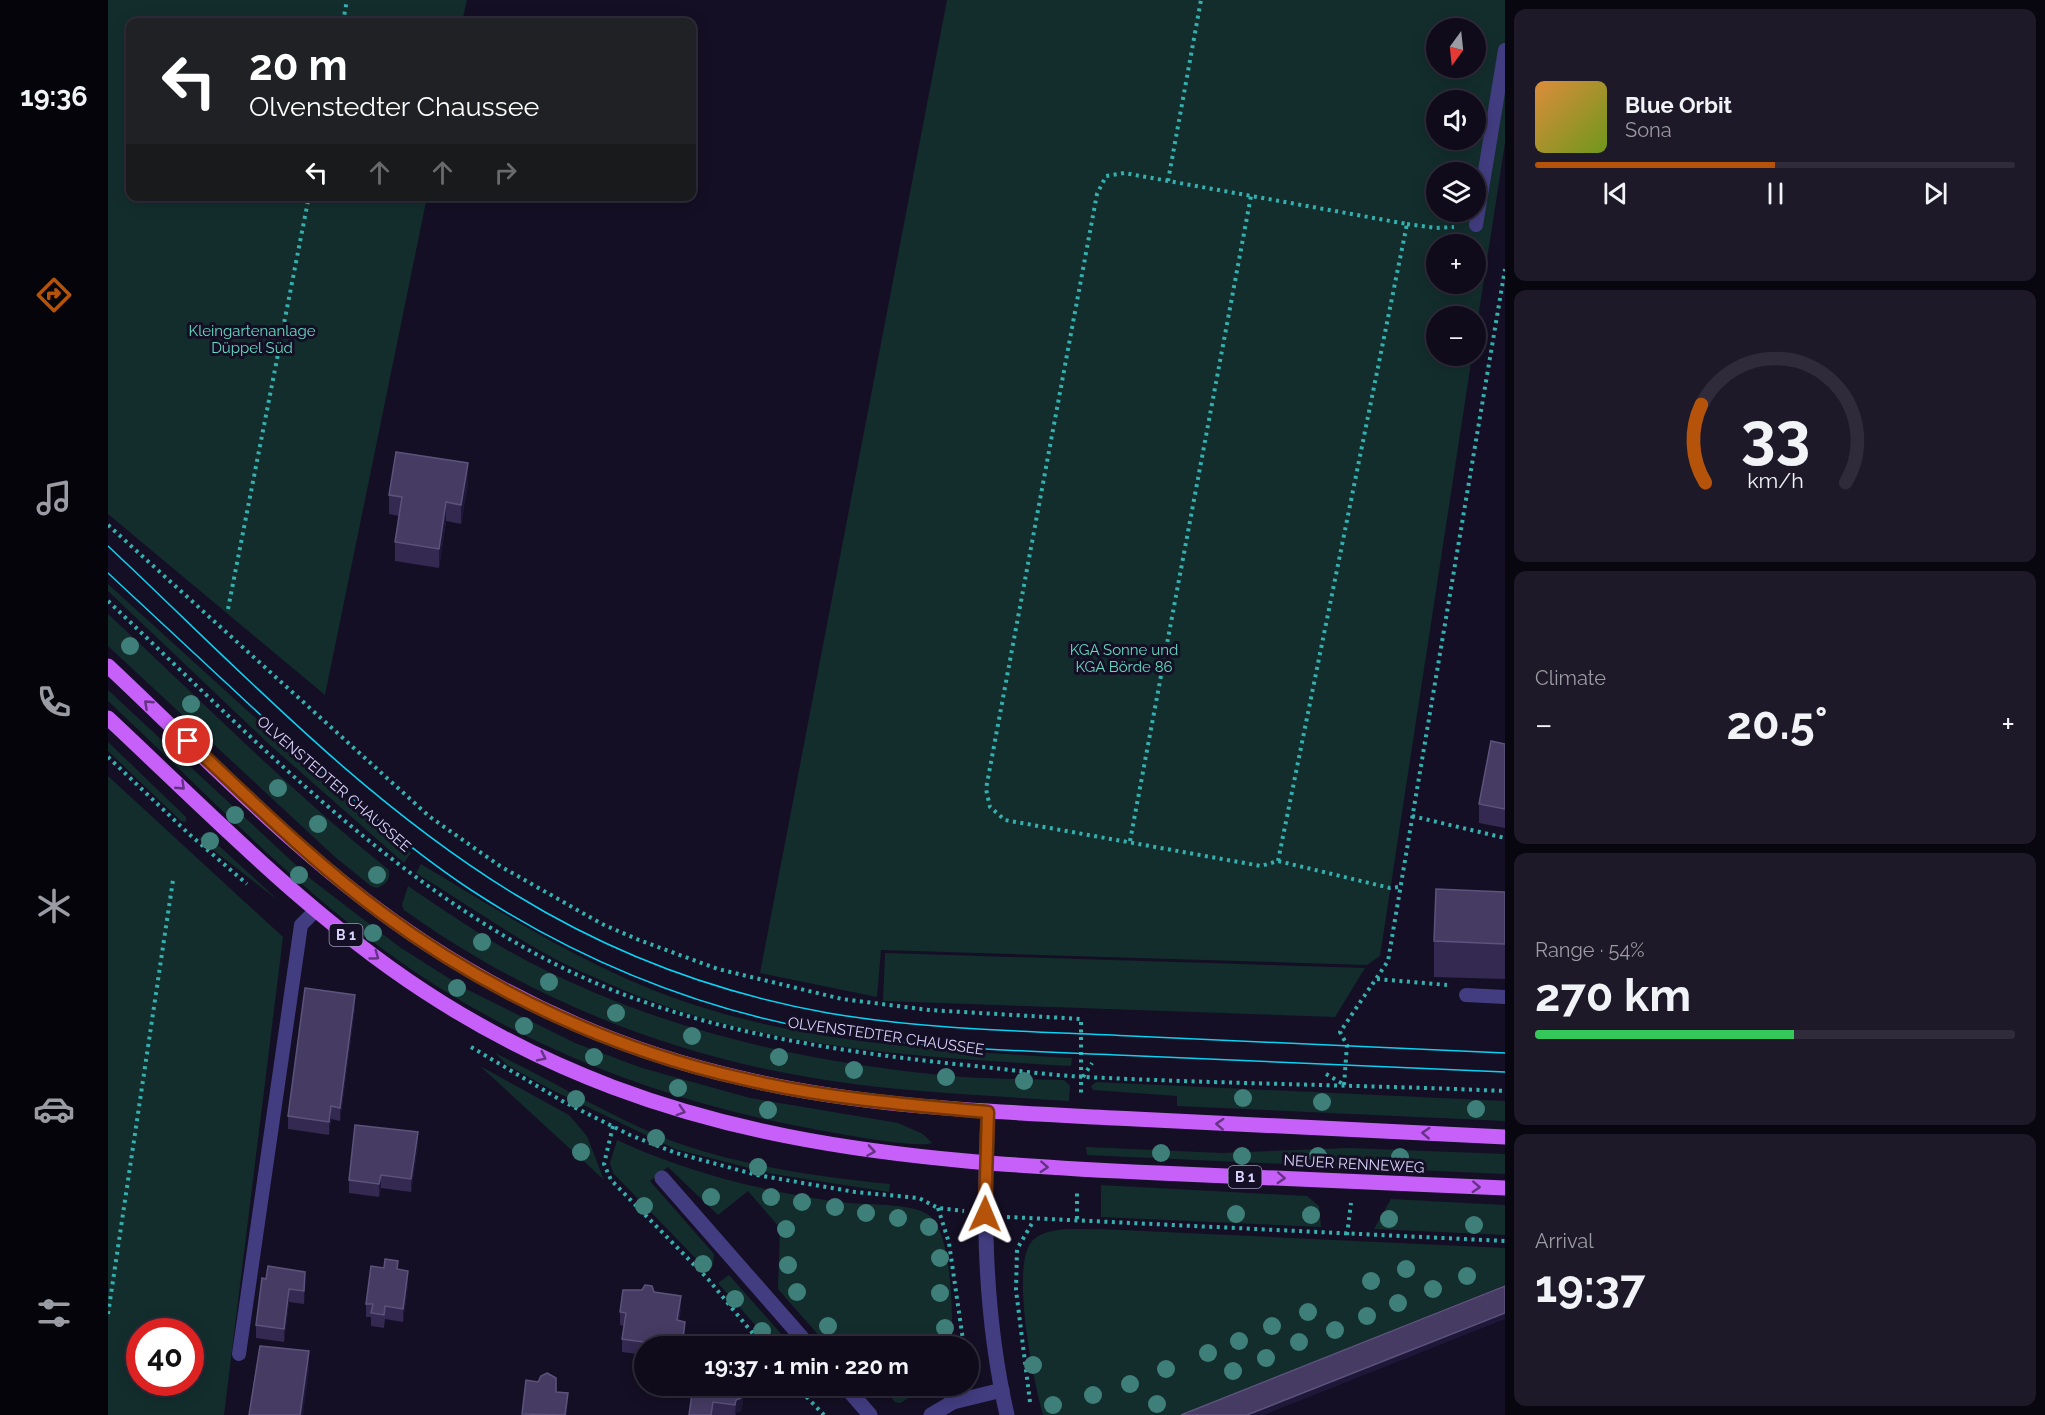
<!DOCTYPE html>
<meta charset="utf-8">
<style>
body{margin:0;font-family:Raleway,sans-serif;background:#1d1928;color:#f1f3f6;height:100vh;display:flex;flex-direction:column;font-size:22px;white-space:nowrap}
*{box-sizing:border-box;margin:0}
p{font-size:20px;color:#9b9ba3}
.icon{flex:none;width:33px;height:33px;fill:none;stroke:currentColor;stroke-width:2;stroke-linecap:round;stroke-linejoin:round}
.map{position:relative;flex:1;overflow:hidden}
.details{display:flex;flex-direction:column;gap:9px;padding:9px;background:#08060f;width:540px}
.details>*{flex:none}
.guide{position:absolute;left:18px;top:18px;width:570px;height:183px;border-radius:12px;box-shadow:0 3px 15px #0003,0 0 0 2px #2f2b3a;background:#202124;color:#fff;overflow:hidden}
.needle{width:39px;rotate:195deg}
.controls{position:absolute;left:1318px;top:18px;display:grid;gap:12px}
.controls a{display:grid;place-items:center;width:60px;height:60px;border-radius:50%;background:#0f0b1b;box-shadow:0 3px 15px #0003,0 0 0 2px #2f2b3a;font-size:30px}
.speed{position:absolute;left:18px;top:1318px;display:flex;gap:12px;font-size:30px;font-weight:700;text-align:center}
.speed>*{display:grid;place-content:center;width:78px;height:78px;border-radius:50%;background:#0f0b1b;box-shadow:0 3px 15px #0003,0 0 0 2px #2f2b3a;line-height:1}
.speed .limit{border:9px solid #d22;background:#fff;color:#111}
.pin{position:absolute;display:grid;place-items:center;width:51px;height:51px;color:#fff;margin:-26px;border:3px solid #fff;border-radius:50%;box-shadow:0 2px 6px #0007}
.me{position:absolute;width:66px;margin:-33px;rotate:1deg;stroke-linejoin:round;filter:drop-shadow(0 0 4px #0008)}
.turn{display:flex;align-items:center;gap:21px;height:126px;padding:0 24px;font-size:27px}
.turn .icon{width:78px;height:78px;stroke-width:2.5}
.turn b{display:block;font-size:42px;line-height:51px}
.lanes{display:flex;align-items:center;height:57px;padding:0 24px;background:#0003;justify-content:center;gap:30px;direction:ltr}
.lanes .off{opacity:.35}
.big{font-size:45px;font-weight:700;line-height:1.1}
.details .tile{flex:1;display:flex;flex-direction:column;justify-content:center;gap:9px;min-width:0;padding:0 21px;border-radius:12px;background:#1d1928}
.details .dial{align-items:center;gap:0}
.dial svg{height:156px;overflow:visible;fill:none;stroke:#2f2b3a;stroke-width:7;stroke-linecap:round;text-anchor:middle}
.dial text{fill:#f1f3f6;stroke:none}
.song{display:flex;align-items:center;gap:18px}
.cover{width:72px;height:72px;border-radius:9px;background:linear-gradient(135deg,hsl(30 70% 55%),hsl(80 70% 35%))}
.played{height:6px;border-radius:3px;background:linear-gradient(90deg,#b45309 50%,#2f2b3a 50%)}
.keys{display:flex;justify-content:space-around;direction:ltr}
.heat{display:flex;justify-content:space-between;align-items:center;font-size:33px;direction:ltr}
.charge{height:9px;border-radius:4px;background:linear-gradient(90deg,#34c759 54%,#2f2b3a 0)}
.trip{position:absolute;left:526px;top:1336px;width:345px;height:60px;border-radius:30px;background:#0f0b1b;box-shadow:0 3px 15px #0003,0 0 0 2px #2f2b3a;font-weight:700;line-height:60px;text-align:center}
main{display:flex;flex:1;min-height:0}
.dock{display:flex;flex-direction:column;width:108px;justify-content:space-around;align-items:center;background:#06040b;color:#9b9ba3}
.dock .icon{width:42px;height:42px}
.dock .active{color:#b45309}
.dock b{font-size:27px;color:#f1f3f6}
.map>svg:first-child{display:block}
.green{fill:#132d2d;fill-rule:evenodd}
.lines{fill:none;stroke-linecap:round;stroke-linejoin:round}
.path{stroke:#34b1af;stroke-width:4;stroke-dasharray:3 4.5;stroke-linecap:butt}
.service{stroke:#423d81;stroke-width:14}
.minor{stroke:#423d81;stroke-width:15}
.tertiary{stroke:#423d81;stroke-width:15}
.primary{stroke:#c660f8;stroke-width:15}
.tram{stroke:#0bd2f3;stroke-width:1.5}
.tree{fill:#3f7f7a}
.wall{fill:#332951}
.shaded-wall{fill:#1f1737}
.building{fill:#453b63;stroke:#5c537c;stroke-width:1.5}
.oneway{stroke:#643383}
.route-casing{stroke:#753606;stroke-width:15}
.route{stroke:#b45309;stroke-width:10}
.labels{text-anchor:middle;dominant-baseline:central;stroke-width:6;stroke-linejoin:round;paint-order:stroke}
.shield{fill:#140f24;stroke:#9f99bc;stroke-width:1.5}
.shield-label{font-size:14px;font-weight:bold;fill:#dad4fd}
.park-label{font-size:15px;fill:#63dac1;stroke:#140f24}
.street-label{font-size:15px;fill:#dad4fd;stroke:#140f24}
</style>
<main>
<nav class="dock">
<b>19:36</b>
<svg class="icon active" aria-label="directions" viewBox="0 0 24 24"><path d="M12 3l9 9-9 9-9-9zM9 14v-3h6M13 9l2 2-2 2"/></svg>
<svg class="icon" aria-label="music" viewBox="0 0 24 24"><path d="M9 18V5l10-2v13"/><circle cx="6" cy="18" r="3"/><circle cx="16" cy="16" r="3"/></svg>
<svg class="icon" aria-label="phone" viewBox="0 0 24 24"><path d="M5 4h4l2 5-3 2q2 4 5 5l2-3 5 2v4C11 20 4 13 5 4z"/></svg>
<svg class="icon" aria-label="climate" viewBox="0 0 24 24"><path d="M12 3v18M4 7l16 10M4 17L20 7"/></svg>
<svg class="icon" aria-label="car" viewBox="0 0 24 24"><path d="M5 17H2v-5l4-1 3-4h7l3 4 3 1v5h-3M9 17h6M6 11h13"/><circle cx="7" cy="17" r="2"/><circle cx="17" cy="17" r="2"/></svg>
<svg class="icon" aria-label="filters" viewBox="0 0 24 24"><path d="M4 7h16M4 17h16"/><circle cx="9" cy="7" r="2"/><circle cx="15" cy="17" r="2"/></svg>
</nav>
<div class="map">
<svg width="1397" height="1415" viewBox="0 0 1397 1415">
<rect width="100%" height="100%" fill="#140f24"/>
<g class="green">
<path d="M0 0H359L354 22H22V196L319 197 217 695 0 514Z"/>
<path d="M839 0H1397V143L1368 331V316H1329V356H1364L1272 956 1259 965 773 950 769 997 652 973ZM1329 28H1368V68H1329ZM1329 100H1368V140H1329ZM1329 172H1368V212H1329ZM1329 244H1368V284H1329Z"/>
<path d="M0 584 218 782 303 853 296 863 163 746 0 591Z"/>
<path d="M0 614C93 700 182 791 281 870 283 880 277 885 269 888L263 886 227 857 0 646Z"/>
<path d="M0 690 204 880 293 948 358 989 467 1043 534 1068 642 1098 790 1123 815 1134 824 1143C808 1149 722 1132 700 1128 549 1100 401 1042 276 950 176 877 90 785 0 701Z"/>
<path d="M0 742 78 817V822L73 821 0 751Z"/>
<path d="M0 776 175 937 116 1415H0ZM32 1332H82V1383H32Z"/>
<path d="M97 833 171 901 91 839Z"/>
<path d="M313 864C381 905 447 947 519 979 659 1042 813 1049 964 1058L963 1066C814 1057 652 1049 513 989 486 977 456 965 431 950 389 926 349 898 308 873Z"/>
<path d="M300 886C340 913 380 941 423 963 559 1033 705 1064 856 1077 889 1079 923 1079 956 1080L962 1086 961 1101C872 1095 782 1092 694 1076 550 1051 415 995 296 910L294 905Z"/>
<path d="M777 953 1257 968 1227 1017 775 1001Z"/>
<path d="M387 1053C443 1080 496 1113 554 1137 625 1165 706 1176 782 1184L781 1192 665 1174 567 1149 442 1089 399 1065Z"/>
<path d="M372 1066 461 1115 479 1136 496 1180Z"/>
<path d="M988 1082 1397 1101V1121L1069 1106V1096L985 1090 983 1086Z"/>
<path d="M509 1140C582 1174 661 1193 741 1203 761 1205 812 1203 824 1218 846 1245 843 1313 845 1347H721L670 1289 672 1228 640 1191 610 1215 560 1167 542 1181 606 1254 605 1265 600 1271 505 1173 502 1163Z"/>
<path d="M978 1147 1114 1153 1241 1148 1397 1154V1174L979 1155Z"/>
<path d="M993 1185 1199 1196 1211 1206 1213 1227 993 1217Z"/>
<path d="M1283 1199 1397 1205V1235L1266 1229Z"/>
<path d="M992 1229 1397 1248V1285L1074 1415H935C926 1383 901 1263 925 1240 941 1225 972 1230 992 1229Z"/>
<path d="M621 1275 685 1347H667L610 1283Z"/>
<path d="M774 1386H821L792 1403 787 1402Z"/>
</g>
<g class="lines">
<g class="path">
<path d="M235 22 239 0"/>
<path d="M1060 181 1093 0"/>
<path d="M1299 224 1328 228 1346 227"/>
<path d="M0 525 322 817 392 866 494 924 531 940 610 969 734 999 821 1010 973 1019V1095"/>
<path d="M0 601C140 733 276 878 451 966 575 1028 710 1049 847 1064 891 1068 935 1075 978 1077 1118 1084 1258 1085 1397 1091"/>
<path d="M120 609 201 196"/>
<path d="M0 757 81 834 139 884"/>
<path d="M1304 816 1397 838"/>
<path d="M1022 841 1143 196"/>
<path d="M1170 861 1299 224 1016 173 998 176 989 194 878 789 882 807 897 820 1153 866 1170 861 1282 888 1291 887"/>
<path d="M1269 979 1339 985"/>
<path d="M363 1047 456 1102 522 1135 568 1153 649 1175 747 1192 811 1198 830 1208 856 1211"/>
<path d="M1218 1074 1235 1084"/>
<path d="M975 1077 984 1063"/>
<path d="M1236 1085 1239 1045 1232 1032 1280 961 1397 269"/>
<path d="M505 1126 496 1164 503 1180 600 1279 656 1347"/>
<path d="M830 1208 841 1243 856 1347"/>
<path d="M899 1217 1397 1241"/>
<path d="M969 1219V1189"/>
<path d="M1239 1235 1243 1203"/>
<path d="M0 1314 65 880"/>
<path d="M688 1386 716 1415"/>
<path d="M922 1402 908 1290 909 1249 926 1220"/>
</g>
<g class="service">
<path d="M1368 225 1397 50"/>
<path d="M1358 995 1397 997"/>
<path d="M131 1354 193 925 208 910"/>
</g>
<g class="minor">
<path d="M554 1178 702 1347"/>
<path d="M737 1386 762 1415"/>
<path d="M823 1415 845 1402 894 1390"/>
</g>
<path class="tertiary" d="M880 1111C875 1213 876 1315 899 1415"/>
<g class="primary">
<path d="M0 666C100 760 203 869 319 944 416 1007 524 1054 637 1079 765 1109 897 1112 1027 1119 1151 1125 1274 1131 1397 1137"/>
<path d="M0 718C106 817 209 925 333 1002 560 1144 791 1161 1051 1173 1166 1178 1282 1183 1397 1188"/>
</g>
<g class="tram">
<path d="M0 546C130 668 255 802 408 895 504 954 609 993 720 1013 819 1030 923 1031 1023 1036 1148 1042 1272 1047 1397 1053"/>
<path d="M0 573C53 622 106 672 159 721 224 781 289 841 363 890 470 960 588 1008 714 1031 818 1050 926 1051 1032 1056 1153 1061 1275 1066 1397 1072"/>
</g>
</g>
<g class="tree">
<circle cx="22" cy="646" r="9"/>
<circle cx="83" cy="704" r="9"/>
<circle cx="170" cy="788" r="9"/>
<circle cx="127" cy="815" r="9"/>
<circle cx="210" cy="824" r="9"/>
<circle cx="102" cy="841" r="9"/>
<circle cx="191" cy="875" r="9"/>
<circle cx="269" cy="875" r="9"/>
<circle cx="265" cy="933" r="9"/>
<circle cx="374" cy="942" r="9"/>
<circle cx="441" cy="982" r="9"/>
<circle cx="349" cy="988" r="9"/>
<circle cx="508" cy="1013" r="9"/>
<circle cx="416" cy="1026" r="9"/>
<circle cx="584" cy="1036" r="9"/>
<circle cx="486" cy="1057" r="9"/>
<circle cx="671" cy="1057" r="9"/>
<circle cx="746" cy="1070" r="9"/>
<circle cx="838" cy="1077" r="9"/>
<circle cx="916" cy="1081" r="9"/>
<circle cx="570" cy="1088" r="9"/>
<circle cx="1135" cy="1098" r="9"/>
<circle cx="468" cy="1099" r="9"/>
<circle cx="1214" cy="1102" r="9"/>
<circle cx="1368" cy="1109" r="9"/>
<circle cx="660" cy="1110" r="9"/>
<circle cx="548" cy="1138" r="9"/>
<circle cx="473" cy="1152" r="9"/>
<circle cx="1053" cy="1153" r="9"/>
<circle cx="1134" cy="1156" r="9"/>
<circle cx="1210" cy="1156" r="9"/>
<circle cx="1292" cy="1157" r="9"/>
<circle cx="650" cy="1167" r="9"/>
<circle cx="603" cy="1197" r="9"/>
<circle cx="663" cy="1197" r="9"/>
<circle cx="694" cy="1202" r="9"/>
<circle cx="536" cy="1206" r="9"/>
<circle cx="727" cy="1207" r="9"/>
<circle cx="758" cy="1213" r="9"/>
<circle cx="1128" cy="1214" r="9"/>
<circle cx="1203" cy="1215" r="9"/>
<circle cx="790" cy="1218" r="9"/>
<circle cx="1281" cy="1219" r="9"/>
<circle cx="1366" cy="1225" r="9"/>
<circle cx="821" cy="1227" r="9"/>
<circle cx="678" cy="1229" r="9"/>
<circle cx="832" cy="1258" r="9"/>
<circle cx="595" cy="1264" r="9"/>
<circle cx="680" cy="1265" r="9"/>
<circle cx="1298" cy="1269" r="9"/>
<circle cx="1359" cy="1276" r="9"/>
<circle cx="1263" cy="1281" r="9"/>
<circle cx="1325" cy="1289" r="9"/>
<circle cx="689" cy="1292" r="9"/>
<circle cx="832" cy="1293" r="9"/>
<circle cx="627" cy="1299" r="9"/>
<circle cx="1290" cy="1303" r="9"/>
<circle cx="1200" cy="1312" r="9"/>
<circle cx="1259" cy="1316" r="9"/>
<circle cx="720" cy="1326" r="9"/>
<circle cx="1164" cy="1326" r="9"/>
<circle cx="837" cy="1328" r="9"/>
<circle cx="1227" cy="1330" r="9"/>
<circle cx="654" cy="1331" r="9"/>
<circle cx="1131" cy="1341" r="9"/>
<circle cx="1191" cy="1342" r="9"/>
<circle cx="1100" cy="1353" r="9"/>
<circle cx="1158" cy="1358" r="9"/>
<circle cx="925" cy="1365" r="9"/>
<circle cx="1058" cy="1369" r="9"/>
<circle cx="1125" cy="1371" r="9"/>
<circle cx="1022" cy="1384" r="9"/>
<circle cx="985" cy="1395" r="9"/>
<circle cx="1049" cy="1404" r="9"/>
<circle cx="945" cy="1405" r="9"/>
</g>
<g class="wall">
<path d="M360 483 353 524 338 521 331 568 287 561V542L291 516 281 514V495Z"/>
<path d="M1397 744V828L1371 823V804Z"/>
<path d="M1397 892V979L1326 977V941Z"/>
<path d="M247 1008 232 1121 223 1119 221 1135 180 1129V1116Z"/>
<path d="M310 1145 303 1192 273 1188 271 1197 241 1193V1180Z"/>
<path d="M290 1270 300 1285 295 1322 277 1319 276 1328 263 1326V1317H258V1304Z"/>
<path d="M158 1279 197 1285 196 1304 181 1302 176 1342 148 1338V1325Z"/>
<path d="M546 1292 573 1309 571 1320 577 1335 575 1347H537V1355L514 1352V1339L516 1326 512 1325V1312Z"/>
<path d="M585 1386H632L635 1402 633 1411 628 1413V1415H581Z"/>
</g>
<g class="shaded-wall">
<path d="M360 463V483L353 524V505Z"/>
<path d="M338 502V521L331 568V549Z"/>
<path d="M247 995V1008L232 1121V1108Z"/>
<path d="M223 1106V1119L221 1135V1122Z"/>
<path d="M310 1132V1145L303 1192V1179Z"/>
<path d="M273 1175V1188L271 1197V1184Z"/>
<path d="M300 1271V1285L295 1322V1309Z"/>
<path d="M197 1272V1285L196 1304V1291Z"/>
<path d="M181 1289V1302L176 1342V1329Z"/>
<path d="M573 1296V1309L569 1333V1320Z"/>
<path d="M1397 1313V1319L1156 1415H1139Z"/>
<path d="M577 1322V1335L575 1347V1338Z"/>
<path d="M201 1351V1371L195 1415H192Z"/>
<path d="M635 1389V1402L633 1411 628 1413 627 1415 628 1400Z"/>
<path d="M460 1393 459 1415H457Z"/>
</g>
<g class="building">
<path d="M288 452 360 463 353 505 338 502 331 549 287 542 294 497 281 495Z"/>
<path d="M1383 741 1397 744V809L1371 804Z"/>
<path d="M1328 889 1397 892V944L1326 941Z"/>
<path d="M197 988 247 995 232 1108 223 1106 221 1122 180 1116Z"/>
<path d="M247 1125 310 1132 303 1179 273 1175 271 1184 241 1180Z"/>
<path d="M277 1259 290 1261 289 1269 300 1271 295 1309 277 1306 276 1315 263 1313 265 1304H258L263 1266 276 1268Z"/>
<path d="M160 1266 197 1272 196 1291 181 1289 176 1329 148 1325 154 1278 158 1279Z"/>
<path d="M537 1285 544 1286 546 1292 573 1296 569 1320 577 1322 575 1338 567 1337 565 1346 514 1339 518 1313 512 1312 515 1290H534Z"/>
<path d="M1397 1286V1313L1139 1415H1073Z"/>
<path d="M598 1345 608 1347H590Z"/>
<path d="M152 1346 201 1351 192 1415H141Z"/>
<path d="M439 1373 448 1378V1392L460 1393 457 1415 414 1414 418 1380 430 1382 433 1376Z"/>
<path d="M585 1386H631L635 1389 633 1398 628 1400 627 1405 605 1402 603 1415H581Z"/>
</g>
<defs><path id="oneway-chevron" d="M-2-3.5L2.5 0L-2 3.5" fill="none" stroke-width="1.6" stroke-linecap="round" stroke-linejoin="round" transform="scale(1.5)"/></defs>
<g class="oneway">
<use href="#oneway-chevron" transform="translate(40 704) rotate(-137)"/>
<use href="#oneway-chevron" transform="translate(73 786) rotate(43)"/>
<use href="#oneway-chevron" transform="translate(267 956) rotate(36)"/>
<use href="#oneway-chevron" transform="translate(434 1057) rotate(26)"/>
<use href="#oneway-chevron" transform="translate(573 1111) rotate(17)"/>
<use href="#oneway-chevron" transform="translate(1112 1124) rotate(-177)"/>
<use href="#oneway-chevron" transform="translate(1318 1133) rotate(-177)"/>
<use href="#oneway-chevron" transform="translate(763 1151) rotate(9)"/>
<use href="#oneway-chevron" transform="translate(936 1167) rotate(4)"/>
<use href="#oneway-chevron" transform="translate(1173 1178) rotate(3)"/>
<use href="#oneway-chevron" transform="translate(1368 1187) rotate(3)"/>
</g>
<g class="lines">
<defs>
<path id="route" d="M80 741C143 800 205 862 274 913 382 993 506 1050 636 1079 716 1098 799 1105 880 1112L877 1214"/>
</defs>
<use href="#route" class="route-casing"/>
<use href="#route" class="route"/>
</g>
<g class="labels">
<g class="shield">
<rect x="221.5" y="924" width="33" height="22" rx="4.5"/>
<rect x="1120.5" y="1166" width="33" height="22" rx="4.5"/>
</g>
<g class="shield-label">
<text x="238" y="935">B 1</text>
<text x="1137" y="1177">B 1</text>
</g>
<g class="park-label">
<text x="144" y="331">Kleingartenanlage<tspan x="144" dy="17">Düppel Süd</tspan></text>
<text x="1016" y="650">KGA Sonne und<tspan x="1016" dy="17">KGA Börde 86</tspan></text>
</g>
<g class="street-label">
<text transform="translate(226 784) rotate(41)">OLVENSTEDTER CHAUSSEE</text>
<text transform="translate(778 1036) rotate(8)">OLVENSTEDTER CHAUSSEE</text>
<text transform="translate(1246 1164) rotate(3)">NEUER RENNEWEG</text>
</g>
</g>
</svg>
<div class="controls">
<a><svg class="needle" viewBox="-14 -14 28 28"><path d="M0-13l5 13h-10z" fill="#e53935"/><path d="M0 13l5-13h-10z" fill="#9b9ba3"/></svg></a>
<a><svg class="icon" aria-label="sound" viewBox="0 0 24 24"><path d="M4 9h4l5-4v14l-5-4H4zM17 9q2 3 0 6"/></svg></a>
<a><svg class="icon" aria-label="layers" viewBox="0 0 24 24"><path d="M12 4l9 5-9 5-9-5zM3 14l9 5 9-5"/></svg></a>
<a>+</a>
<a>−</a>
</div>
<div class="speed"><div class="limit">40</div></div>
<div class="pin" style="left:80px;top:741px;background:#d93025"><svg class="icon" aria-label="arrive" viewBox="0 0 24 24"><path d="M6 21V4h12l-3 4 3 4H6"/></svg></div>
<svg class="me" style="left:877px;top:1214px" viewBox="-20 -20 40 40"><path d="M0-17L14 15 0 8-14 15z" fill="#b45309" stroke="#fff" stroke-width="4"/></svg>
<div class="trip">19:37 · 1 min · 220 m</div>
<div class="guide">
<div class="turn"><svg class="icon" aria-label="left" viewBox="0 0 24 24"><path d="M17 20v-9H6M10 6l-5 5 5 5"/></svg><div><b>20 m</b>Olvenstedter Chaussee</div></div>
<div class="lanes"><svg class="icon" aria-label="left" viewBox="0 0 24 24"><path d="M17 20v-9H6M10 6l-5 5 5 5"/></svg><svg class="icon off" aria-label="ahead" viewBox="0 0 24 24"><path d="M12 20V5M6 11l6-6 6 6"/></svg><svg class="icon off" aria-label="ahead" viewBox="0 0 24 24"><path d="M12 20V5M6 11l6-6 6 6"/></svg><svg class="icon off" aria-label="right" viewBox="0 0 24 24"><path d="M7 20v-9h11M14 6l5 5-5 5"/></svg></div>
</div>
</div>
<section class="details">
<div class="tile">
<div class="song"><i class="cover"></i><div><b>Blue Orbit</b><p>Sona</p></div></div>
<div class="played"></div>
<div class="keys"><svg class="icon" aria-label="previous" viewBox="0 0 24 24"><path d="M18 5L8 12l10 7zM5 5v14"/></svg><svg class="icon" aria-label="pause" viewBox="0 0 24 24"><path d="M8 5v14M16 5v14"/></svg><svg class="icon" aria-label="next" viewBox="0 0 24 24"><path d="M6 5l10 7-10 7zM19 5v14"/></svg></div>
</div>
<div class="tile dial"><svg viewBox="0 0 100 80">
<path d="M14 69A42 42 0 1 1 86 69"/>
<path d="M14 69A42 42 0 0 1 12 29" stroke="#b45309"/>
<text x="50" y="56" font-size="32" font-weight="700">33</text>
<text x="50" y="72" font-size="11">km/h</text>
</svg></div>
<div class="tile"><p>Climate</p>
<div class="heat"><a>−</a><b class="big">20.5°</b><a>+</a></div>
</div>
<div class="tile"><p>Range · 54%</p><b class="big">270 km</b><div class="charge"></div></div>
<div class="tile"><p>Arrival</p><b class="big">19:37</b></div>
</section>
</main>
